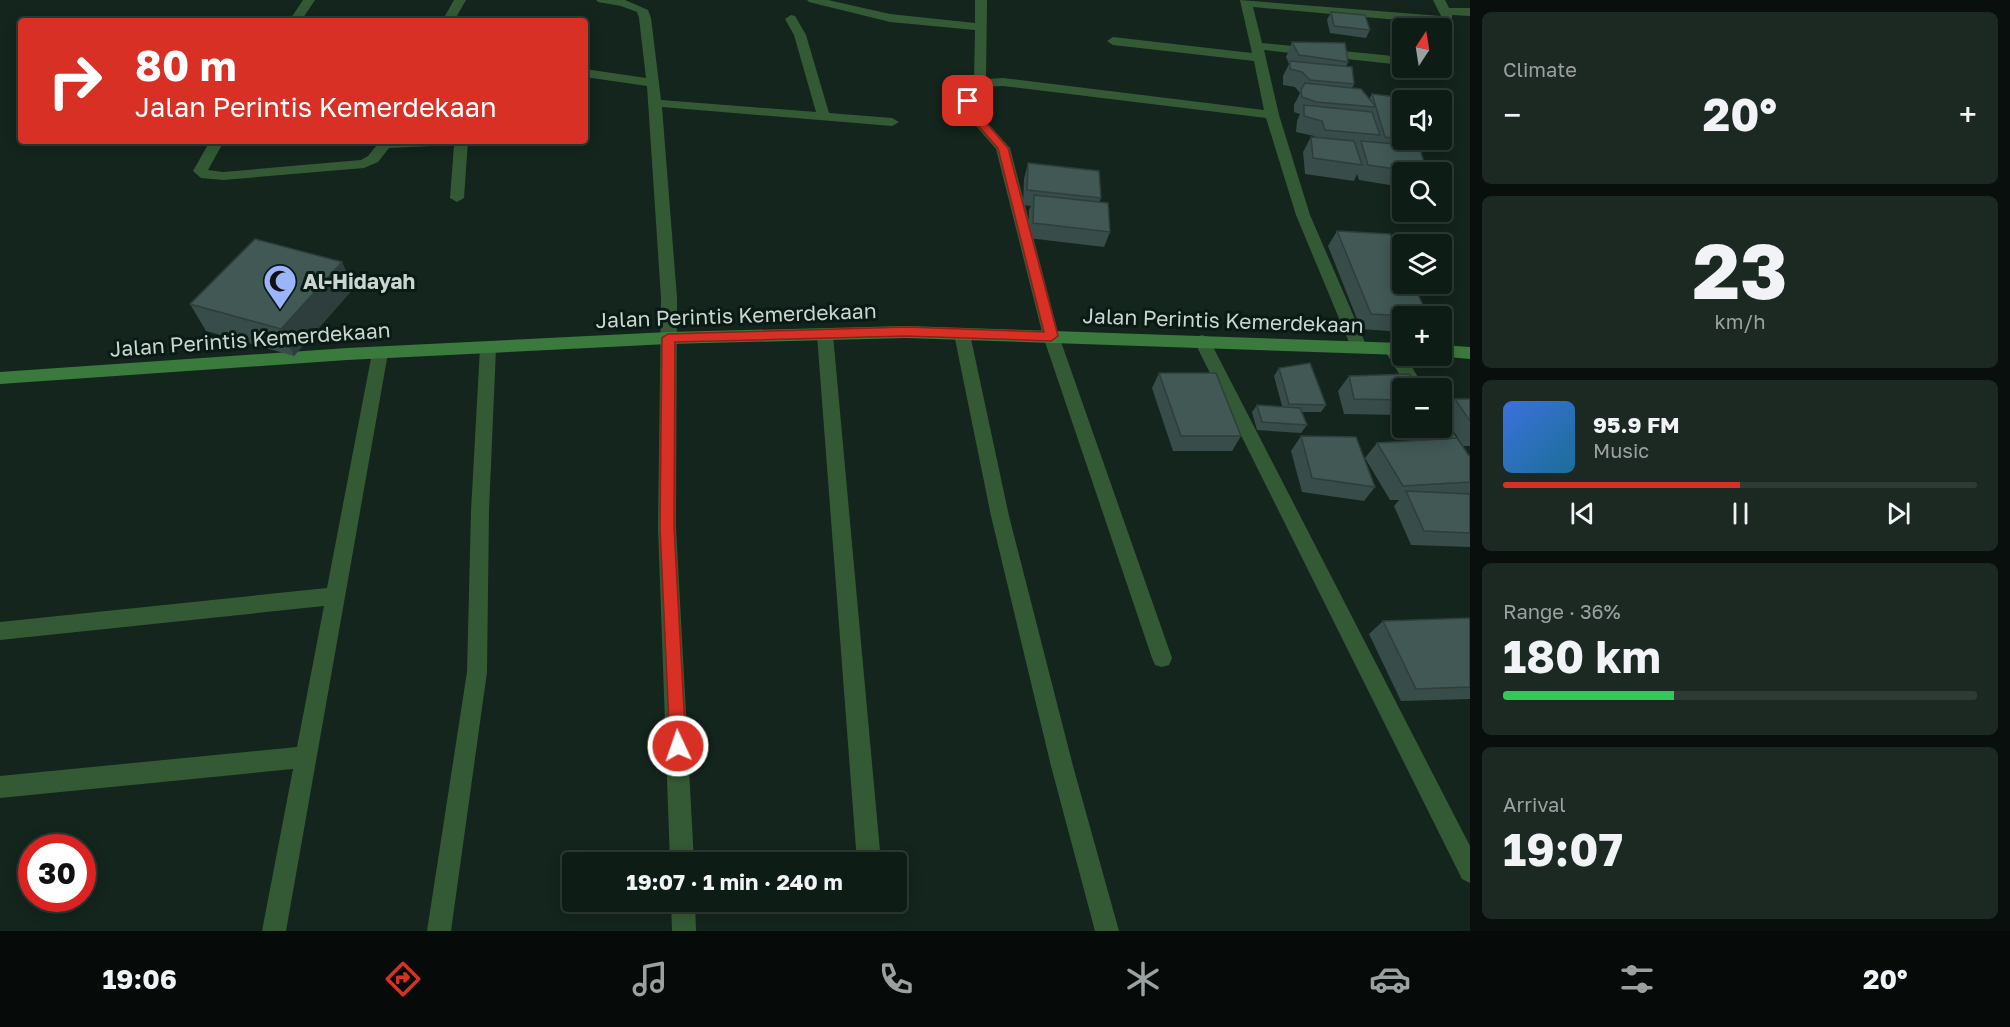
<!DOCTYPE html>
<meta charset="utf-8">
<style>
body{margin:0;font-family:"Golos Text",sans-serif;background:#1c2923;color:#f1f3f6;height:100vh;display:flex;flex-direction:column;font-size:22px;white-space:nowrap}
*{box-sizing:border-box;margin:0}
p{font-size:20px;color:#9ba1a1}
.icon{flex:none;width:33px;height:33px;fill:none;stroke:currentColor;stroke-width:2;stroke-linecap:round;stroke-linejoin:round}
.map{position:relative;flex:1;overflow:hidden}
.side{display:flex;flex-direction:column;gap:12px;padding:12px;background:#080f0c;width:540px}
.side>*{flex:none}
.hud{position:absolute;left:18px;top:18px;width:570px;height:126px;border-radius:6px;box-shadow:0 3px 15px #0003,0 0 0 2px #2e3a35;background:#d93025;color:#fff;overflow:hidden}
.needle{width:39px;rotate:12deg}
.buttons{position:absolute;left:1392px;top:18px;display:grid;gap:12px}
.buttons a{display:grid;place-items:center;width:60px;height:60px;border-radius:6px;background:#0e1c16;box-shadow:0 3px 15px #0003,0 0 0 2px #2e3a35;font-size:30px}
.speed{position:absolute;left:18px;top:834px;display:flex;gap:12px;font-size:30px;font-weight:700;text-align:center}
.speed>*{display:grid;place-content:center;width:78px;height:78px;border-radius:50%;background:#0e1c16;box-shadow:0 3px 15px #0003,0 0 0 2px #2e3a35;line-height:1}
.speed .limit{border:9px solid #d22;background:#fff;color:#111}
.pin{position:absolute;display:grid;place-items:center;width:51px;height:51px;color:#fff;margin:-26px;border-radius:12px;box-shadow:0 3px 9px #0006}
.me{position:absolute;width:66px;margin:-33px;rotate:357deg;stroke-linejoin:round;filter:drop-shadow(0 0 4px #0008)}
.turn{display:flex;align-items:center;gap:21px;height:126px;padding:0 18px;font-size:27px}
.turn .icon{width:78px;height:78px;stroke-width:2.5}
.turn b{display:block;font-size:42px;line-height:51px}
.big{font-size:45px;font-weight:700;line-height:1.1}
.side .widget{flex:1;display:flex;flex-direction:column;justify-content:center;gap:9px;min-width:0;padding:0 21px;border-radius:9px;background:#1c2923}
.side .dial{align-items:center;gap:0}
.dial b{font-size:78px;line-height:1}
.song{display:flex;align-items:center;gap:18px}
.cover{width:72px;height:72px;border-radius:9px;background:linear-gradient(135deg,hsl(220 70% 55%),hsl(200 70% 35%))}
.played{height:6px;border-radius:3px;background:linear-gradient(90deg,#d93025 50%,#2e3a35 50%)}
.keys{display:flex;justify-content:space-around;direction:ltr}
.heat{display:flex;justify-content:space-between;align-items:center;font-size:33px;direction:ltr}
.charge{height:9px;border-radius:4px;background:linear-gradient(90deg,#34c759 36%,#2e3a35 0)}
.trip{position:absolute;left:562px;top:852px;width:345px;height:60px;border-radius:6px;background:#0e1c16;box-shadow:0 3px 15px #0003,0 0 0 2px #2e3a35;font-weight:700;line-height:60px;text-align:center}
.dock{display:flex;height:96px;justify-content:space-around;align-items:center;background:#060b09;color:#9ba1a1}
.dock .icon{width:42px;height:42px}
.dock .current{color:#d93025}
.dock b{font-size:27px;color:#f1f3f6}
main{display:flex;flex:1;min-height:0}
.map>svg:first-child{display:block}
.lines{fill:none;stroke-linecap:round;stroke-linejoin:round}
.street{fill:#345a35;fill-rule:evenodd}
.secondary{fill:#3b7a3d;fill-rule:evenodd}
.wall{fill:#384c49}
.shaded-wall{fill:#2e3e3c}
.building{fill:#415855;stroke:#2e3e3c;stroke-width:1.5}
.route{fill:#d93025;stroke:#8d1f18;stroke-width:1.5}
.labels{text-anchor:middle;dominant-baseline:central;stroke-width:6;stroke-linejoin:round;paint-order:stroke}
.poi-label{font-size:21px;font-weight:bold;fill:#cbd6d1;stroke:#091b14;text-anchor:start}
.street-label{font-size:21px;fill:#cbd6d1;stroke:#091b14}
</style>
<main>
<div class="map">
<svg width="1470" height="931" viewBox="0 0 1470 931">
<rect width="100%" height="100%" fill="#13251d"/>
<g class="lines">
<g class="street">
<path d="M303 0H315L301 21H289Z"/>
<path d="M454 0H466L454 21H442Z"/>
<path d="M596 0H625L648 10 651 18 661 100 816 112 794 35 785 19 791 15 795 16 806 35 829 113 892 118 899 122 892 126 662 107 677 298 676 527 694 862H670L658 527 661 298 647 86 585 77V69L646 78 639 18 637 12 621 6 598 2Z"/>
<path d="M807 0H828L890 14 975 23V0H987L986 79 1003 78 1264 110 1254 61 1113 45 1107 41 1113 37 1252 53 1240 0 1441 16 1433 0H1445L1449 8H1470V16L1452 15V21L1443 24 1253 7 1262 43 1393 56 1399 60 1393 64 1264 50 1279 115 1310 215 1367 347 1365 351H1353L1351 347 1296 215 1266 118 1003 86 983 87 976 92 974 101 977 111 1010 148 1059 336 1172 658 1169 665 1162 667 1155 665 1152 658 1043 336 996 149 964 112 962 101 964 90 974 82 975 30 890 22 809 2Z"/>
<path d="M210 141H224L208 170 223 172 361 160 368 156 380 141H468L464 198 457 202 450 198 454 145 389 148 378 162 364 168 223 180 201 178 193 171Z"/>
<path d="M962 328 968 330 970 334 1009 516 1073 766 1119 931H1095L1051 766 991 516 954 334 956 330Z"/>
<path d="M825 329 831 331 833 335 881 862H857L817 335 819 331Z"/>
<path d="M1202 335 1208 337 1210 341 1470 846V883L1462 879 1194 341 1196 337Z"/>
<path d="M488 342 494 344 496 348 489 511 487 672 451 931H427L467 672 471 511 480 348 482 344Z"/>
<path d="M1391 342 1397 344 1425 388H1408L1383 348 1385 344Z"/>
<path d="M380 347 386 349 388 353 286 931H262L293 769 0 798V776L297 747 324 606 0 640V622L327 588 372 353 374 349Z"/>
<path d="M1442 421 1447 423 1470 458V480L1464 478 1432 428H1442Z"/>
<path d="M671 902H695L696 931H672Z"/>
</g>
<g class="secondary">
<path d="M906 326 1402 343V355L906 338 668 344 347 360 0 384V372L347 348 668 332Z"/>
<path d="M1442 345 1470 347V359L1437 356H1442Z"/>
</g>
</g>
<g class="wall">
<path d="M1331 12 1370 30 1366 38 1330 33 1327 20Z"/>
<path d="M1292 42 1348 62 1346 67 1354 84 1352 88 1369 99 1372 94 1402 100V140H1427L1428 142 1421 153 1427 172H1402V187L1359 180 1357 174 1354 181 1305 174 1303 152 1311 137H1315L1314 136 1296 132 1297 121 1300 114 1294 112V105L1300 93 1295 87 1283 85V76L1289 64 1286 57Z"/>
<path d="M1028 163 1101 198 1099 202 1110 232 1104 247 1028 238 1029 210 1031 206 1023 205 1024 179Z"/>
<path d="M1337 231 1402 316V332L1361 329 1328 246Z"/>
<path d="M342 262 353 289 294 356 206 331 190 304Z"/>
<path d="M1279 368 1326 405 1321 412H1302L1307 425 1301 433 1257 430 1252 412 1257 405 1282 406 1274 376Z"/>
<path d="M1159 373 1241 436 1232 451H1173L1152 388Z"/>
<path d="M1349 376 1402 388V415L1344 414 1338 391Z"/>
<path d="M1455 399H1470V446H1463L1443 414Z"/>
<path d="M1301 436 1375 487 1364 501 1302 492 1291 451Z"/>
<path d="M1377 443 1470 457V547L1411 545 1394 506 1399 500H1390L1365 458Z"/>
<path d="M1470 620V699L1401 701 1369 634 1383 621Z"/>
</g>
<path class="shaded-wall" d="M342 262 353 289 294 356 281 329Z"/>
<g class="building">
<path d="M1331 12 1365 15 1370 30 1334 26Z"/>
<path d="M1292 42 1345 43 1348 62 1299 55Z"/>
<path d="M1290 61 1352 67 1354 84 1310 80 1302 72 1290 69Z"/>
<path d="M1305 83 1361 89 1376 107 1316 102 1302 97 1301 90Z"/>
<path d="M1372 94 1413 99V100H1402V139L1385 137Z"/>
<path d="M1304 105 1372 112 1380 135 1325 130 1322 121 1304 116Z"/>
<path d="M1311 137 1354 141 1362 165 1313 158Z"/>
<path d="M1410 140H1427L1428 142Z"/>
<path d="M1361 141 1419 146 1427 172H1416L1368 165Z"/>
<path d="M1028 163 1099 171 1101 198 1027 190Z"/>
<path d="M1034 195 1108 203 1110 232 1033 223Z"/>
<path d="M1337 231 1390 234 1402 261V284H1413L1428 316H1407L1371 314Z"/>
<path d="M255 239 342 262 281 329 190 304Z"/>
<path d="M1310 363 1326 405 1289 404 1279 368Z"/>
<path d="M1159 373H1216L1241 436H1181Z"/>
<path d="M1409 374 1418 388H1402V400L1354 399 1349 376Z"/>
<path d="M1455 399H1470V421Z"/>
<path d="M1257 405 1300 408 1307 425 1262 422Z"/>
<path d="M1301 436 1356 437 1375 487 1312 478Z"/>
<path d="M1457 438 1470 457V482L1403 486 1377 443Z"/>
<path d="M1406 491 1470 494V533L1424 531Z"/>
<path d="M1469 618 1470 620V687L1416 689 1383 621Z"/>
</g>
<path class="route" d="M968 98 973 101 976 111 1008 148 1058 336 1051 341 906 336 675 342 674 527 686 746 684 752 678 754 672 752 670 746 660 527 662 338 668 334 906 327 1044 332 998 148 968 114 963 101Z"/>
<defs>
<symbol id="mosque-pin" viewBox="-11 -11 22 30"><path d="M0 17L-7.5 6A9.5 9.5 0 1 1 7.5 6Z" fill="#9cb4fd" stroke="#091b14"/><path d="M3.5-4.9A6 6 0 1 0 3.5 4.9A5 5 0 1 1 3.5-4.9Z" fill="#111"/></symbol>
</defs>
<g fill-rule="evenodd">
<use href="#mosque-pin" x="261" y="262" width="38" height="52"/>
</g>
<g class="labels">
<g class="poi-label">
<text x="303" y="281">Al-Hidayah</text>
</g>
<g class="street-label">
<text transform="translate(736 315) rotate(-2)">Jalan Perintis Kemerdekaan</text>
<text transform="translate(1223 320) rotate(2)">Jalan Perintis Kemerdekaan</text>
<text transform="translate(250 339) rotate(-4)">Jalan Perintis Kemerdekaan</text>
</g>
</g>
</svg>
<div class="buttons">
<a><svg class="needle" viewBox="-14 -14 28 28"><path d="M0-13l5 13h-10z" fill="#e53935"/><path d="M0 13l5-13h-10z" fill="#9ba1a1"/></svg></a>
<a><svg class="icon" aria-label="sound" viewBox="0 0 24 24"><path d="M4 9h4l5-4v14l-5-4H4zM17 9q2 3 0 6"/></svg></a>
<a><svg class="icon" aria-label="search" viewBox="0 0 24 24"><circle cx="10" cy="10" r="6"/><path d="M15 15l6 6"/></svg></a>
<a><svg class="icon" aria-label="layers" viewBox="0 0 24 24"><path d="M12 4l9 5-9 5-9-5zM3 14l9 5 9-5"/></svg></a>
<a>+</a>
<a>−</a>
</div>
<div class="speed"><div class="limit">30</div></div>
<div class="pin" style="left:968px;top:101px;background:#d93025"><svg class="icon" aria-label="arrive" viewBox="0 0 24 24"><path d="M6 21V4h12l-3 4 3 4H6"/></svg></div>
<svg class="me" style="left:678px;top:746px" viewBox="-20 -20 40 40"><circle r="17" fill="#d93025" stroke="#fff" stroke-width="3"/><path d="M0-11L8 9 0 5-8 9z" fill="#fff"/></svg>
<div class="trip">19:07 · 1 min · 240 m</div>
<div class="hud">
<div class="turn"><svg class="icon" aria-label="right" viewBox="0 0 24 24"><path d="M7 20v-9h11M14 6l5 5-5 5"/></svg><div><b>80 m</b>Jalan Perintis Kemerdekaan</div></div>
</div>
</div>
<section class="side">
<div class="widget"><p>Climate</p>
<div class="heat"><a>−</a><b class="big">20°</b><a>+</a></div>
</div>
<div class="widget dial"><b>23</b><p>km/h</p></div>
<div class="widget">
<div class="song"><i class="cover"></i><div><b>95.9 FM</b><p>Music</p></div></div>
<div class="played"></div>
<div class="keys"><svg class="icon" aria-label="previous" viewBox="0 0 24 24"><path d="M18 5L8 12l10 7zM5 5v14"/></svg><svg class="icon" aria-label="pause" viewBox="0 0 24 24"><path d="M8 5v14M16 5v14"/></svg><svg class="icon" aria-label="next" viewBox="0 0 24 24"><path d="M6 5l10 7-10 7zM19 5v14"/></svg></div>
</div>
<div class="widget"><p>Range · 36%</p><b class="big">180 km</b><div class="charge"></div></div>
<div class="widget"><p>Arrival</p><b class="big">19:07</b></div>
</section>
</main>
<nav class="dock">
<b>19:06</b>
<svg class="icon current" aria-label="directions" viewBox="0 0 24 24"><path d="M12 3l9 9-9 9-9-9zM9 14v-3h6M13 9l2 2-2 2"/></svg>
<svg class="icon" aria-label="music" viewBox="0 0 24 24"><path d="M9 18V5l10-2v13"/><circle cx="6" cy="18" r="3"/><circle cx="16" cy="16" r="3"/></svg>
<svg class="icon" aria-label="phone" viewBox="0 0 24 24"><path d="M5 4h4l2 5-3 2q2 4 5 5l2-3 5 2v4C11 20 4 13 5 4z"/></svg>
<svg class="icon" aria-label="climate" viewBox="0 0 24 24"><path d="M12 3v18M4 7l16 10M4 17L20 7"/></svg>
<svg class="icon" aria-label="car" viewBox="0 0 24 24"><path d="M5 17H2v-5l4-1 3-4h7l3 4 3 1v5h-3M9 17h6M6 11h13"/><circle cx="7" cy="17" r="2"/><circle cx="17" cy="17" r="2"/></svg>
<svg class="icon" aria-label="filters" viewBox="0 0 24 24"><path d="M4 7h16M4 17h16"/><circle cx="9" cy="7" r="2"/><circle cx="15" cy="17" r="2"/></svg>
<b>20°</b>
</nav>
